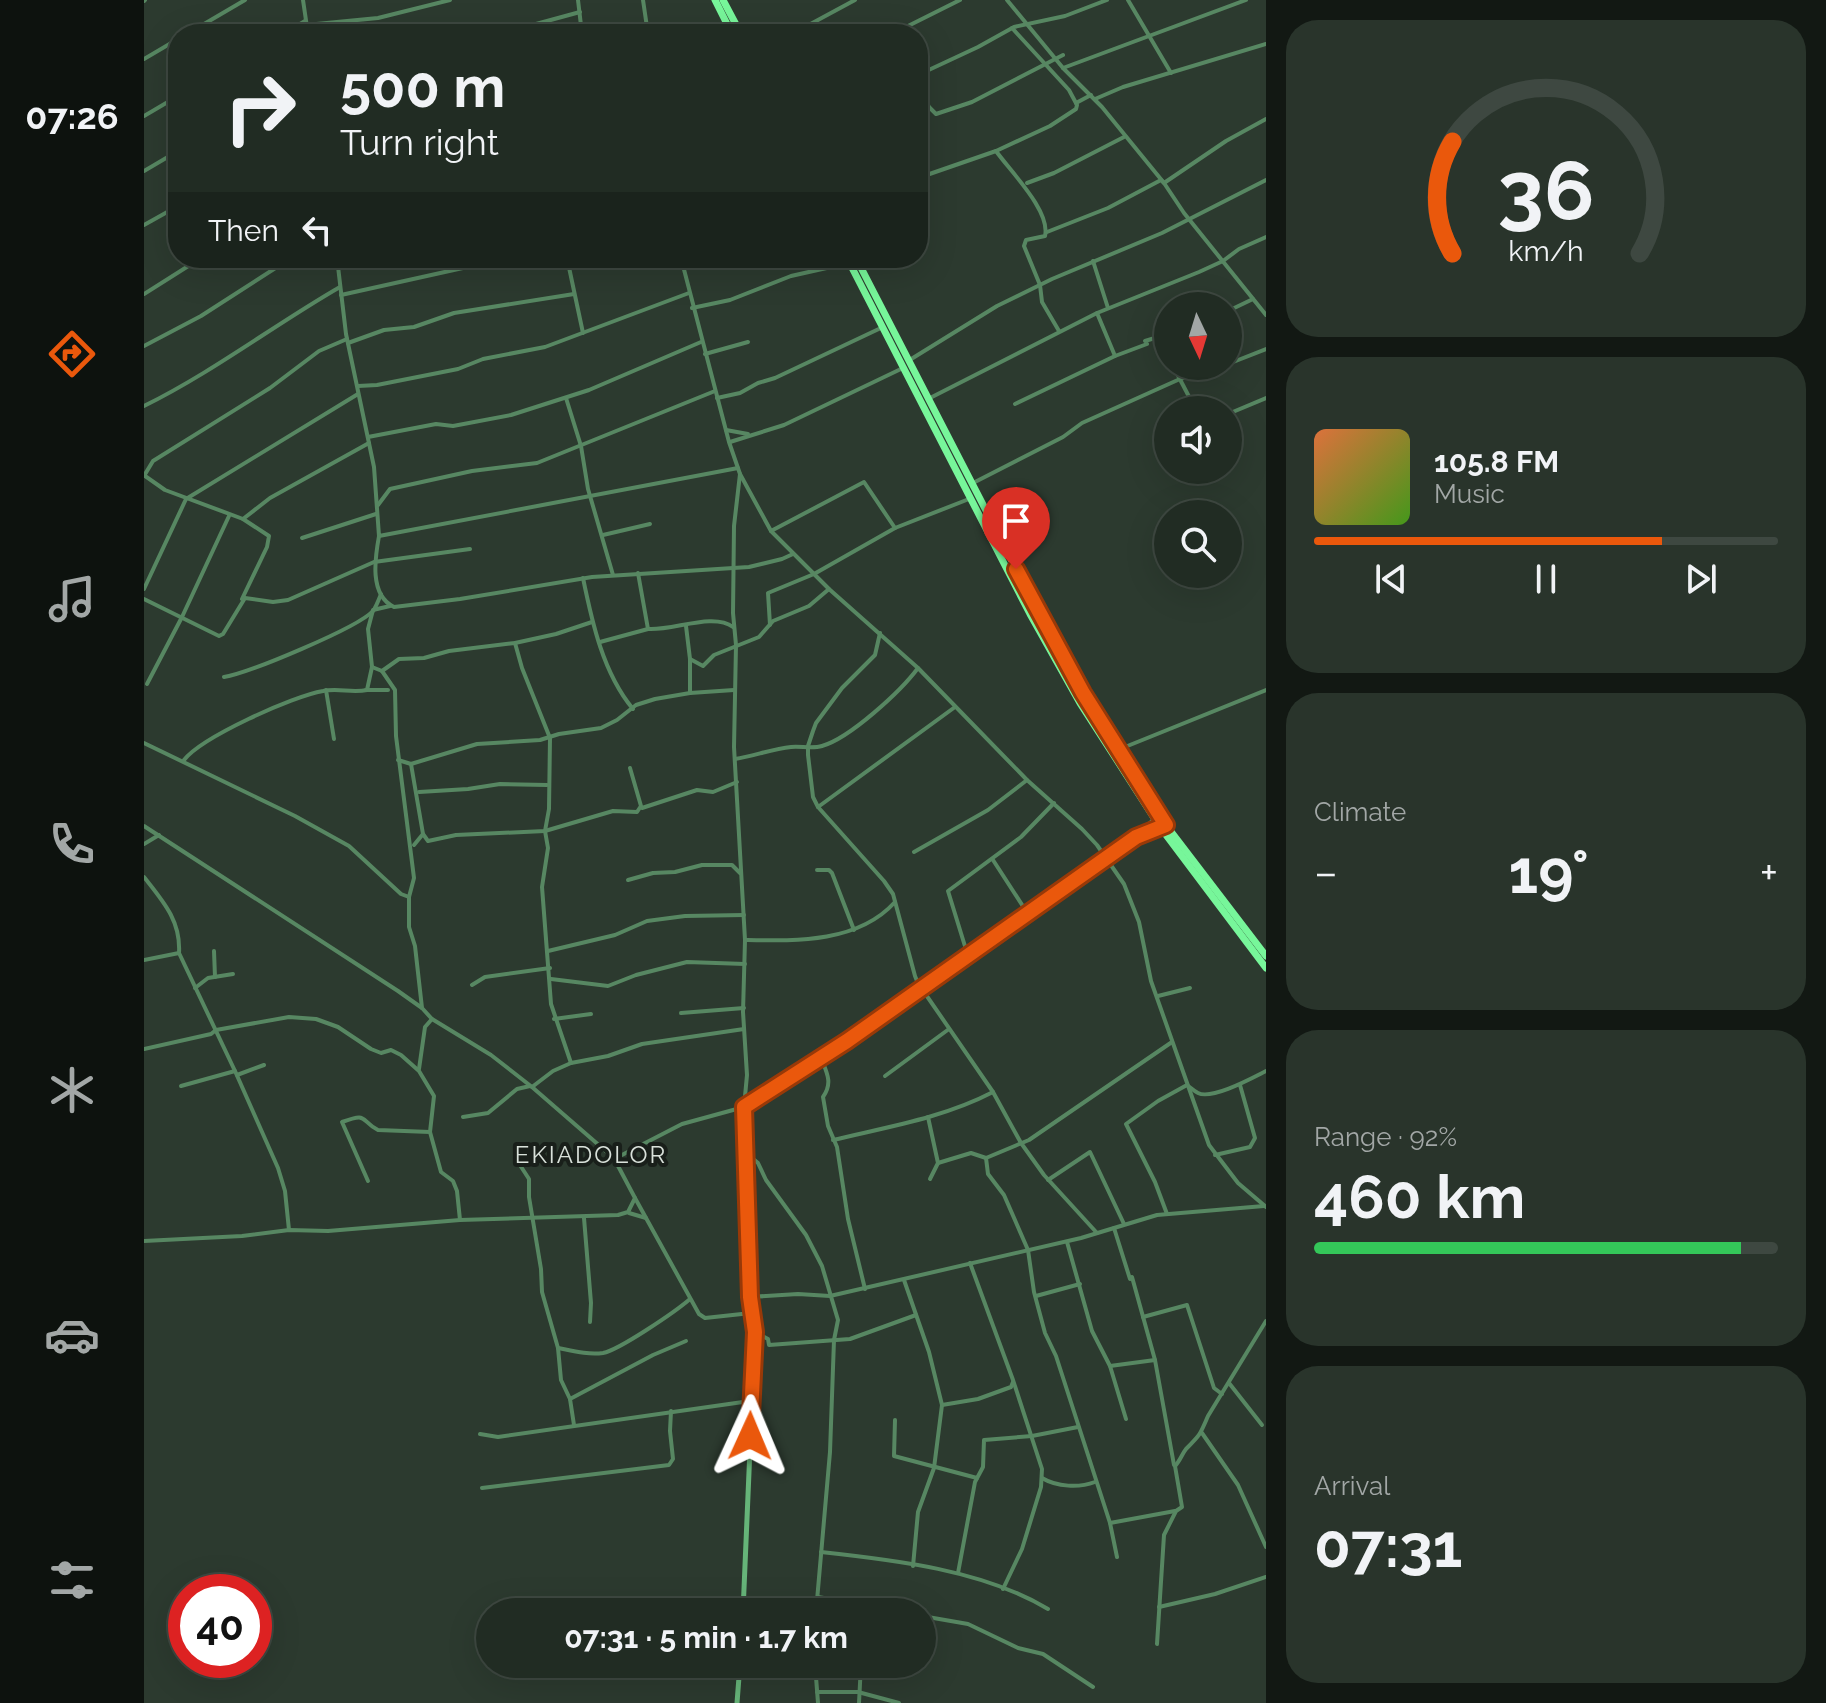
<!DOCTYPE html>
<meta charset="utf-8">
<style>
body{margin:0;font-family:Raleway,sans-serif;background:#29342b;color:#f1f3f6;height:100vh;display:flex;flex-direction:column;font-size:30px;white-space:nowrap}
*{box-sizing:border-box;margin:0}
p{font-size:26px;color:#a2a7a6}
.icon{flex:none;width:44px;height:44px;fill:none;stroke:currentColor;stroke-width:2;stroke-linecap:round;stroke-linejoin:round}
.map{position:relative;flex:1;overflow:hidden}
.sheet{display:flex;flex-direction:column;gap:20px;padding:20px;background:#121813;width:560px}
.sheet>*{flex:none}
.top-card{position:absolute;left:24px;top:24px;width:760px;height:244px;border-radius:32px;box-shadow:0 8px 32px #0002,0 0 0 2px #3e4841;background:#212c23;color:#f1f3f6;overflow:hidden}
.needle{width:52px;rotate:176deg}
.tools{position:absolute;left:1010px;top:292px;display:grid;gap:16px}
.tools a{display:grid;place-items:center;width:88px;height:88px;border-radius:50%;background:#212c23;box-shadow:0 8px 32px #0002,0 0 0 2px #3e4841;font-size:40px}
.speed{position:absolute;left:24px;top:1574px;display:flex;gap:16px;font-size:40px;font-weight:700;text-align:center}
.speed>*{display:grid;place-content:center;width:104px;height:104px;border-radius:50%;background:#212c23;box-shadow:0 8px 32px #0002,0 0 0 2px #3e4841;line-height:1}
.speed .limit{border:12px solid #d22;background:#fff;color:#111}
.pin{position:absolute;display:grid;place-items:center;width:68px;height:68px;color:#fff;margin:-82px -34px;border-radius:50% 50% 50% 0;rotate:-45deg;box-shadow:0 0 8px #0007}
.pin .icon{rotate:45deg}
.me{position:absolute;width:88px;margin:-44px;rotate:1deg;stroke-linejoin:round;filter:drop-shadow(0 0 6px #0008)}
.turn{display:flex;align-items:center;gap:28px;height:168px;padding:0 40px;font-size:36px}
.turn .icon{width:104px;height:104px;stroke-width:2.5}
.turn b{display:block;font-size:56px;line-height:68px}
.then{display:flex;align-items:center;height:76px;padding:0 40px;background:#0003;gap:16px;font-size:30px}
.big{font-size:60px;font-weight:700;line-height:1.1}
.sheet .tile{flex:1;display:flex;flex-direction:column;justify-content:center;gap:12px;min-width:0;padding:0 28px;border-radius:32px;background:#29342b}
.sheet .dial{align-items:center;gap:0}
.dial svg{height:208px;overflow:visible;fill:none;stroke:#3e4841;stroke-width:7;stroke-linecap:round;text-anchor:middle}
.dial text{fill:#f1f3f6;stroke:none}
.song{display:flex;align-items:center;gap:24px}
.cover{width:96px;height:96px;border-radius:12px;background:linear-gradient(135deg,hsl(20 70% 55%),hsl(100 70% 35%))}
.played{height:8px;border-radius:4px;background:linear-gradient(90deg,#ea580c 75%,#3e4841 75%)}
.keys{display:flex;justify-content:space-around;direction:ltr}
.heat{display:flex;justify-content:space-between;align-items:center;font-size:44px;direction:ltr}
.charge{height:12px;border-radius:6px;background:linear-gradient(90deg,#34c759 92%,#3e4841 0)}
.trip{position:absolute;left:332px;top:1598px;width:460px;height:80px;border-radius:40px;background:#212c23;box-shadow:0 8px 32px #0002,0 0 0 2px #3e4841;font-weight:700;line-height:80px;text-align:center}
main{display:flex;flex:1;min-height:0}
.tab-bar{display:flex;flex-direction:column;width:144px;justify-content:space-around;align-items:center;background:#0d120e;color:#a2a7a6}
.tab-bar .icon{width:56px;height:56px}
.tab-bar .on{color:#ea580c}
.tab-bar b{font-size:36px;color:#f1f3f6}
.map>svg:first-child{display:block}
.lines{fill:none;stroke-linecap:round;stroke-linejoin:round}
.street{stroke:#578762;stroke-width:4}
.secondary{stroke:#66b479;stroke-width:5}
.highway{stroke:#77f69a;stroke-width:7}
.route-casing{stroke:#983908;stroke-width:20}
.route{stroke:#ea580c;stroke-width:14}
.labels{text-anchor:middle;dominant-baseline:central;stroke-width:8;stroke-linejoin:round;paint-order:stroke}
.quarter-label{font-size:24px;letter-spacing:2px;fill:#d9e1da;stroke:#191f1a}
</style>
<main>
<nav class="tab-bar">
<b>07:26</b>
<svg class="icon on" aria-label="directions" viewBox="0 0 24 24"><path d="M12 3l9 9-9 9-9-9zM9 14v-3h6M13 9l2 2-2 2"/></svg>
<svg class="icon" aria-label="music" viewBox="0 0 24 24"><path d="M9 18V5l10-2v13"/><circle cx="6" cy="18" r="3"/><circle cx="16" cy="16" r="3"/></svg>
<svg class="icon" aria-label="phone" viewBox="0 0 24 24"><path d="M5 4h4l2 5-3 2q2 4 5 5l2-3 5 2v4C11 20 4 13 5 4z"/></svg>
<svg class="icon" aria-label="climate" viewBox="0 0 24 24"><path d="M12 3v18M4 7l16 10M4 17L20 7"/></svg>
<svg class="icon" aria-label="car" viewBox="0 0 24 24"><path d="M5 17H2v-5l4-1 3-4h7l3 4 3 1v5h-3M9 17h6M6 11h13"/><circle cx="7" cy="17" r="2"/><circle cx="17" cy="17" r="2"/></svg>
<svg class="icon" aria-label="filters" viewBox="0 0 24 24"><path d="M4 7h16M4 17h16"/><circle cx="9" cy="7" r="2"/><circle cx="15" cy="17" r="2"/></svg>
</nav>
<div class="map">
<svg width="1122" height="1703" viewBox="0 0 1122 1703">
<rect width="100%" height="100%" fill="#2c3a2f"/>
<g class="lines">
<g class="street">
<path d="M159 0 164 34"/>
<path d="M434 0 438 34"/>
<path d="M499 0 504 34"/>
<path d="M863 0 919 68 958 107 1020 183 1040 213 1122 315"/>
<path d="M984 0 1027 73"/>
<path d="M0 1 1 0"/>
<path d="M162 25 234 18 306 0"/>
<path d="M868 28 925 90 933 105 932 109 906 126 852 151C866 171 907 211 901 236L882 240 880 246 896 285 898 302 915 331"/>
<path d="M43 34 101 0"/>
<path d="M139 34 161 21"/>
<path d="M355 34 436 12"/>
<path d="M648 34 711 0"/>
<path d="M748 34 816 0"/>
<path d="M0 59 34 39"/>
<path d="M919 68 1102 0"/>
<path d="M774 75 834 47 870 27 921 16 963 0"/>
<path d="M774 85 785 107 792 114 828 102 919 55"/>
<path d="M951 99 979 87 1122 44"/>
<path d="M932 103 947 95"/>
<path d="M0 116 34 96"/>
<path d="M0 171 34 151"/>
<path d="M774 178 852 151"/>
<path d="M883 183 910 173 980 137"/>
<path d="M0 225 34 206"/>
<path d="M903 232 964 208 1017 180 1020 183 1082 141 1122 119"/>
<path d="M193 258 202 334 230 467 235 536 594 468"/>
<path d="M423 258 439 333"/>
<path d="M537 258 585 442 596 474 627 531 685 589 774 668 883 780 938 829 953 845 980 884 995 922 1007 981 1065 1145 1094 1183 1122 1207"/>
<path d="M949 261 964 308"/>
<path d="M0 294 57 258"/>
<path d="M197 295 364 258"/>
<path d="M548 308 586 300 647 276 705 263"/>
<path d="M1084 311 1109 299"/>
<path d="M953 313 971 356"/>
<path d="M1017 336 1024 355"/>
<path d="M1001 341 1024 334"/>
<path d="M204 343 240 330 270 327 310 313 430 294"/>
<path d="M0 346 57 316 147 258"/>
<path d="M561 354 604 342"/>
<path d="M764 361 853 306 908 279 1018 233 1122 180"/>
<path d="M1084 364 1122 349"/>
<path d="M1029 366 1052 410"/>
<path d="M214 386 233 385 314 369 339 359 401 347 545 293"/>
<path d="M422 398 437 446 444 489 469 575"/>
<path d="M573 398 596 393 614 383 631 378 739 327"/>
<path d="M784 399 953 313 1055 272 1079 261 1095 249 1122 237"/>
<path d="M871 404 971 356 1003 344"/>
<path d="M0 406C69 372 130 325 196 287"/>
<path d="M1084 414 1122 398"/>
<path d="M582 430 604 434"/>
<path d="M224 437 292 424 309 426 367 415 445 390 557 342"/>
<path d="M586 442 640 425 759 368"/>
<path d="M0 476 9 461 126 388 175 351 203 339"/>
<path d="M1 476 21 490 99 519 125 536 123 547 98 599"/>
<path d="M829 483 919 437 938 423 1036 379 1078 366"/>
<path d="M234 505 246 489 328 471 393 463 571 391"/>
<path d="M99 519 126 498 225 443"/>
<path d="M627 531 720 482 751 528"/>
<path d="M459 535 506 524"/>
<path d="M235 536C231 558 225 595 250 607L316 599 448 577 605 567 638 559 649 554"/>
<path d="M158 538 232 514"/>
<path d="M494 573 504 629C529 631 569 612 589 627"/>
<path d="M439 578C448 622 459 673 489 709"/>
<path d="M0 589 42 499 214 394"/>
<path d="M0 599 75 636 79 634 101 598 129 602 144 600 230 562 326 549"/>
<path d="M626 625 624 593 670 574 751 528 825 499"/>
<path d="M542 626 546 659 559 666 570 655 615 637 629 621 665 606 685 589"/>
<path d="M736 633 731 655 698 688 672 723 669 731 664 746V755L669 797 674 807 740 881 749 894 771 976 773 981 783 985"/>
<path d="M456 642 504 629"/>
<path d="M371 643 378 668 406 738 405 809 401 831 404 848 398 887 407 1004 427 1063"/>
<path d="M238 671 255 659 280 658 305 651 371 643 412 634 448 622"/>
<path d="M80 677C105 673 213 628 229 611 232 607 235 599 237 594"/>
<path d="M3 684 38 617 85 516"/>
<path d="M182 690 190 739"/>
<path d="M222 690H244"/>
<path d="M546 693V659"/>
<path d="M0 743 151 816 205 846 257 894 265 897 270 878 252 736 251 690 238 671 228 667 224 629 229 610 246 606"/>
<path d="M976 749 1122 690"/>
<path d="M591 759C610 756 628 749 647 747 657 746 669 749 678 746 706 738 757 691 774 668"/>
<path d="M40 760C58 737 149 696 179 691 194 688 208 693 223 690L228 667"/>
<path d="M254 760 267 764 333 744 396 740 415 734 457 728 473 720 492 705 511 699 546 693 590 690"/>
<path d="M267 764 279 834 284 841 312 835 401 831 469 811 493 812 497 806 486 768"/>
<path d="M275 792 324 789 356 784 403 785"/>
<path d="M674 807 811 707"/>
<path d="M498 808 553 790 569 792 593 782"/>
<path d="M0 826 254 991 278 1008 288 1019 347 1055 388 1087 472 1160"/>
<path d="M0 844 15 835"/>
<path d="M270 845 279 834"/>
<path d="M770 852 844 810 883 780"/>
<path d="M849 860 884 914"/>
<path d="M673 870H685L688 873 710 930"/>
<path d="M0 877C19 901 37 921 35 953L91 1071 134 1168 141 1191 145 1230"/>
<path d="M484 880 509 873 531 872 558 865H588L596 873"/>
<path d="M265 897V927L271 946 278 1008"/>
<path d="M601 940C652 941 714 943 751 902"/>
<path d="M70 951 71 977"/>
<path d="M404 951 471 935 503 921 541 916 600 915"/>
<path d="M824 956 804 891 877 837 910 803"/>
<path d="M0 960 35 953"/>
<path d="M407 979 464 986 492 975 543 962 601 964"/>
<path d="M328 985 341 977 406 968"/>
<path d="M51 988 64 978 89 974"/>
<path d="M778 989 849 1092 877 1143 900 1175 953 1233"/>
<path d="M1014 996 1046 988"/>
<path d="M537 1013 600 1008"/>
<path d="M410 1019 447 1014"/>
<path d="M0 1049 67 1034 72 1030 145 1017 172 1019 194 1027 227 1049 237 1053 247 1050 257 1055 275 1071 290 1096 286 1132 297 1172 309 1181 313 1191 316 1220"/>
<path d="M677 1058C683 1073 689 1083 679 1097L684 1126 693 1147 704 1219 721 1289"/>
<path d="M275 1069 281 1027 288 1019"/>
<path d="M93 1075 120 1065"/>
<path d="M741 1076 805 1029"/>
<path d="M37 1086 91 1071"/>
<path d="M388 1087 409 1071 427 1063 464 1056 498 1044 600 1029"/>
<path d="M319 1117 344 1113 373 1089 386 1086"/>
<path d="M784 1117 794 1163 786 1179"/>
<path d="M689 1140C743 1127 799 1118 849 1092"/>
<path d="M601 1152 614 1163 622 1180 662 1235 678 1266 694 1320 690 1340 686 1452 672 1612"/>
<path d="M1071 1155 1106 1147 1111 1138 1096 1085"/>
<path d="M842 1158 844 1174 860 1195 884 1250 890 1292 901 1333 912 1356 966 1523 973 1557"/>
<path d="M374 1162 385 1179V1197L397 1269 398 1292 414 1348 417 1380 426 1399 430 1425"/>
<path d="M794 1163 827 1153 842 1158 885 1140 1028 1042"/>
<path d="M904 1180 946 1152 980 1224"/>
<path d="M224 1181 198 1122C225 1112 215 1120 234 1130L286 1132"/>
<path d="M491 1198 555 1314 561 1318 607 1313"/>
<path d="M485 1213 502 1218"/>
<path d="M1023 1214 1011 1182 982 1124 1014 1101 1043 1085C1047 1088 1050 1091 1054 1093 1068 1100 1108 1078 1122 1071"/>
<path d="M440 1218 447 1303 446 1322"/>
<path d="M970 1228 986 1279"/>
<path d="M0 1241 98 1236 145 1230 184 1231 316 1220 474 1215 484 1212 491 1198 473 1164 474 1157 538 1124 600 1107 603 1075 599 1012 601 940 590 747 592 645 589 613 590 526 596 474"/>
<path d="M923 1242 948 1331 966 1366 982 1419"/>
<path d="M826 1263 869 1380 898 1469 897 1487 878 1549 859 1589"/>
<path d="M988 1277 1011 1360 1030 1465"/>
<path d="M760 1280 785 1352 798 1405 834 1399 867 1387 869 1382"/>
<path d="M892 1296 936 1284"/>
<path d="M606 1297 654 1294 686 1296 937 1238 1013 1215 1120 1206"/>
<path d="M999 1317 1043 1305 1070 1388 1078 1394"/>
<path d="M611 1332 624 1339 625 1345 706 1339 772 1315"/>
<path d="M414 1348C429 1351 444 1355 459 1353 475 1350 531 1312 546 1299"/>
<path d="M966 1366 1011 1360"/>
<path d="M1085 1383 1118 1425"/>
<path d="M426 1399 509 1355 542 1341"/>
<path d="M751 1420 750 1456 833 1478"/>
<path d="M1058 1433 1094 1485 1122 1547"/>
<path d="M336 1434 354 1437 606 1401"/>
<path d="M898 1478C913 1487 935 1488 951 1482"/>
<path d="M338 1488 525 1465 529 1459 526 1431 527 1411"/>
<path d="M966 1523 1031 1511"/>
<path d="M677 1552C751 1560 839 1570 904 1609"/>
<path d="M769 1566 774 1512 790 1468 798 1405"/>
<path d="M814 1573 831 1482 839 1467 840 1440 888 1436 934 1427"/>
<path d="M674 1597 762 1612"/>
<path d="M1015 1607 1071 1594 1122 1577"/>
<path d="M778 1616 824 1624 874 1648 899 1654 949 1687"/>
<path d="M1013 1644 1020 1535 1032 1511 1038 1507 1031 1466C1036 1461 1038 1454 1042 1449 1056 1435 1056 1435 1064 1416L1122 1321"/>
<path d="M671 1664 674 1703"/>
<path d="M673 1692H714L755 1703"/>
<path d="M715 1703 717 1664"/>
</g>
<g class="secondary">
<path d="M996 835 1017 827"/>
<path d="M599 1612 611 1332 606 1297 600 1107 703 1041 963 859 992 837 1013 817"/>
<path d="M593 1703 596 1664"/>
</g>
<g class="highway">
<path d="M571 0 588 34"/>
<path d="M579 0 597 34"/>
<path d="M703 258 886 614 936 703 1016 827 1122 968"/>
<path d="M712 258 901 625 939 693 1022 825 1122 956"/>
</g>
</g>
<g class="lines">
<defs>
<path id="route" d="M606 1436 611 1332 606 1297 600 1107 703 1041 992 837 1022 825 939 693 872 569"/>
</defs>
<use href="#route" class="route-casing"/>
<use href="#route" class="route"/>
</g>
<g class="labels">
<g class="quarter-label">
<text x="447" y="1154">EKIADOLOR</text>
</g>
</g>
</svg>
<div class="tools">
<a><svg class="needle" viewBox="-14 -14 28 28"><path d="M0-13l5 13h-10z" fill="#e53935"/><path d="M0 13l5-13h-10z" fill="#a2a7a6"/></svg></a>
<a><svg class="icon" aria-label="sound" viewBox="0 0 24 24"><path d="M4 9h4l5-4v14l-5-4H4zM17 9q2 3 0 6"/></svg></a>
<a><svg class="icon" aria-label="search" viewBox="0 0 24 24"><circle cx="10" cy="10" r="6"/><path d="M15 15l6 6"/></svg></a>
</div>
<div class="speed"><div class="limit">40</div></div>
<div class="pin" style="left:872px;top:569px;background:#d93025"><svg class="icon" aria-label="arrive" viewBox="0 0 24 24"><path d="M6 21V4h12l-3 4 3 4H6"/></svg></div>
<svg class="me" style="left:606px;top:1436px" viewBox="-20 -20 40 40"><path d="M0-17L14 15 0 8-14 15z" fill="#ea580c" stroke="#fff" stroke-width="4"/></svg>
<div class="trip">07:31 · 5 min · 1.7 km</div>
<div class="top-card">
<div class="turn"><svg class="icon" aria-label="right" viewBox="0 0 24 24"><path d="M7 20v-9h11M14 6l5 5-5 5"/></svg><div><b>500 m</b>Turn right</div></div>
<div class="then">Then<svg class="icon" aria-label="left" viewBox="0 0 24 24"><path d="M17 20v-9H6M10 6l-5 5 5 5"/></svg></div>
</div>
</div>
<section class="sheet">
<div class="tile dial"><svg viewBox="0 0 100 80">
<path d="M14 69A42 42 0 1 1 86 69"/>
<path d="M14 69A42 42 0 0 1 14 26" stroke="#ea580c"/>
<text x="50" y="56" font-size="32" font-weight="700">36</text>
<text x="50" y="72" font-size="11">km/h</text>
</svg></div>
<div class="tile">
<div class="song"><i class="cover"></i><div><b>105.8 FM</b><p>Music</p></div></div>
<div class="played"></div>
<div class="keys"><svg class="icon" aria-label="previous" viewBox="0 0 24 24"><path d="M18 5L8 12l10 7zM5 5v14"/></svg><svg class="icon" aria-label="pause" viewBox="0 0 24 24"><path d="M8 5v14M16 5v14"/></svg><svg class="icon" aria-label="next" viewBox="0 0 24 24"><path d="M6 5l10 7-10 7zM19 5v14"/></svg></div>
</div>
<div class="tile"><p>Climate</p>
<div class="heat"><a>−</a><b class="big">19°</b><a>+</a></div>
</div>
<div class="tile"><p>Range · 92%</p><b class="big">460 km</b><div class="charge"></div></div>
<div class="tile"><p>Arrival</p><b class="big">07:31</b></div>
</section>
</main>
